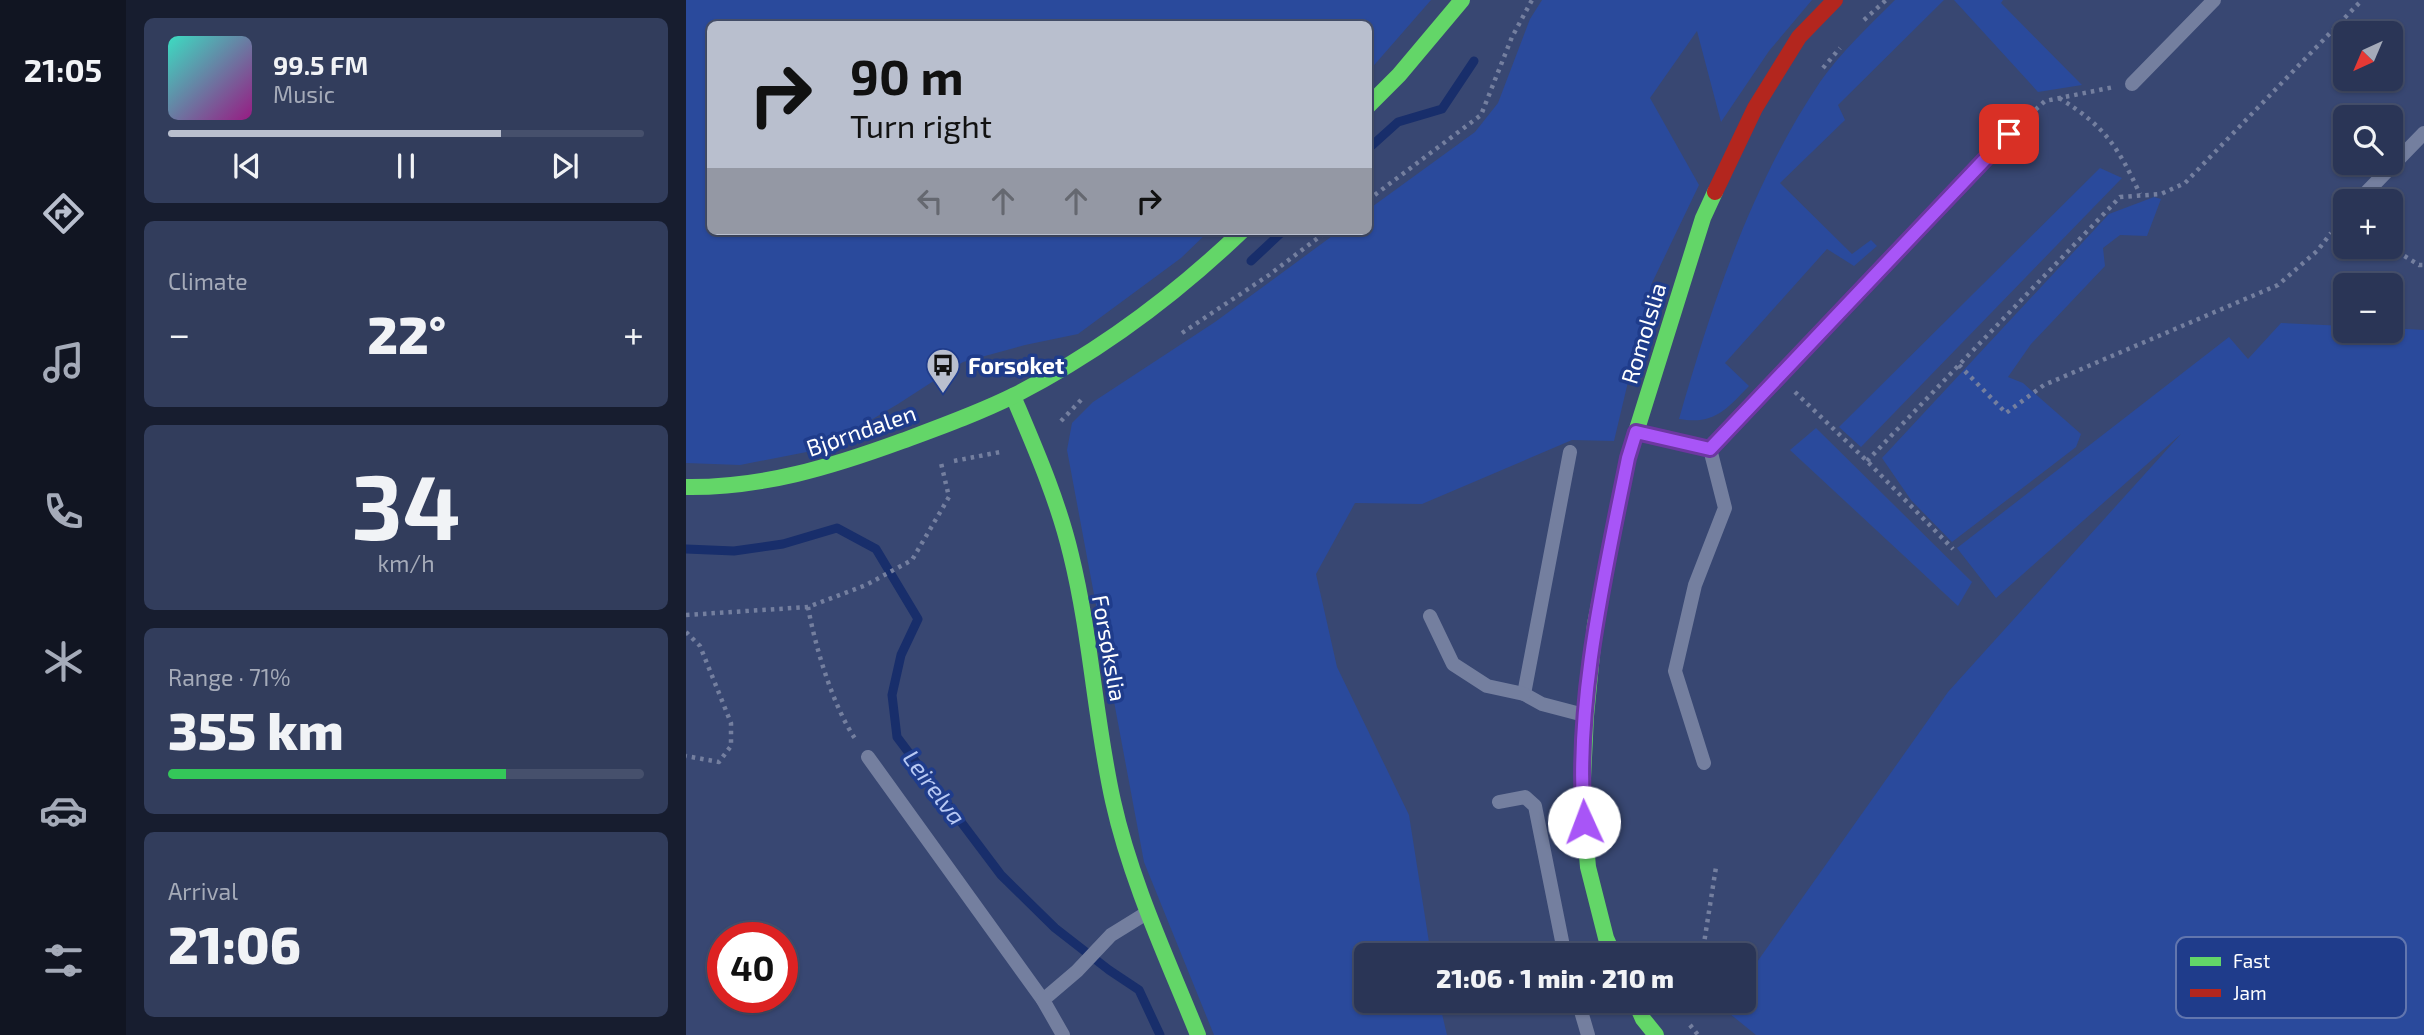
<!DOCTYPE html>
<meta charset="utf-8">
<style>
body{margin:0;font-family:"Exo 2",sans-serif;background:#323d5c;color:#f1f3f6;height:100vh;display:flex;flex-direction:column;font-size:26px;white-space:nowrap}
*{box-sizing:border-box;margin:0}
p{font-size:23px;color:#a5abb9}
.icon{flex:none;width:38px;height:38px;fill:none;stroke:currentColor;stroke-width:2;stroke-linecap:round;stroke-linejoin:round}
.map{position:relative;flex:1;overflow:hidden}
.panel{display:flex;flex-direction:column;gap:18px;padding:18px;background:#171d2f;width:560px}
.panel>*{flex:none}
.banner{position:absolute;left:21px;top:21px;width:665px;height:214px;border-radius:10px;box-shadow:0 2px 5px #0004,0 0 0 2px #46506c;background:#b9bfce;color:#111;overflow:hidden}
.needle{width:46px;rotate:224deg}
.fabs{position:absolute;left:1647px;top:21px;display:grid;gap:14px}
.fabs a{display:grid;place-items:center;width:70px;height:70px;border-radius:10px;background:#2a3556;box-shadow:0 2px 5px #0004,0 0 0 2px #46506c;font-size:35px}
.speed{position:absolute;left:21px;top:922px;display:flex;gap:14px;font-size:35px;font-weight:700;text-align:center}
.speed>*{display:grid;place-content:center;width:91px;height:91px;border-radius:50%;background:#2a3556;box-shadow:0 2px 5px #0004,0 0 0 2px #46506c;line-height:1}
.speed .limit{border:10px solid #d22;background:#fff;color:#111}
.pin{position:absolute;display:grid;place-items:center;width:60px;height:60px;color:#fff;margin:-30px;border-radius:14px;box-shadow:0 4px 10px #0006}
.me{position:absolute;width:77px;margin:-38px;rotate:358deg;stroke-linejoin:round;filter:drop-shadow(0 0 5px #0008)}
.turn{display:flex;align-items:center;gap:24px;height:147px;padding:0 28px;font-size:32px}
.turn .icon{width:91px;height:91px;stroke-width:2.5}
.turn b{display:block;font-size:49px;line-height:60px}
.lanes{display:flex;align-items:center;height:66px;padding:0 28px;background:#0003;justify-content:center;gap:35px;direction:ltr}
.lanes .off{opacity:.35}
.big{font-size:52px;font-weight:800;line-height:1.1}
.panel .tile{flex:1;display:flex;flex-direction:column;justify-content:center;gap:10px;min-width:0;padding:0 24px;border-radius:10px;background:#323d5c}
.panel .dial{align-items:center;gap:0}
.dial b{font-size:91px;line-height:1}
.song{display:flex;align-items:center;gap:21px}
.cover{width:84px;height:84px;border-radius:10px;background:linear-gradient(135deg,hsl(170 70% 55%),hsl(310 70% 35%))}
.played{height:7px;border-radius:4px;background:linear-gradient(90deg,#b9bfce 70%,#46506c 70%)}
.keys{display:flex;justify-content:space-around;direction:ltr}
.heat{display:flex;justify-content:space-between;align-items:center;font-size:38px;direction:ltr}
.charge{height:10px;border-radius:5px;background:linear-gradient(90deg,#34c759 71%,#46506c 0)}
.trip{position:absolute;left:668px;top:943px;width:402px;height:70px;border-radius:10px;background:#2a3556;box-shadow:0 2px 5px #0004,0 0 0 2px #46506c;font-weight:800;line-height:70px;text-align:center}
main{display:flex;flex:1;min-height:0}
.dock{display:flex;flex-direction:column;width:126px;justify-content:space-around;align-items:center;background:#111522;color:#a5abb9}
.dock .icon{width:49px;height:49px}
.dock .selected{color:#b9bfce}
.dock b{font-size:32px;color:#f1f3f6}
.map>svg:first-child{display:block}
.green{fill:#2a4a9c}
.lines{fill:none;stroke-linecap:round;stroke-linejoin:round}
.stream{stroke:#182e6b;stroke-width:9}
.path{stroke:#747f9f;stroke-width:4.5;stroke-dasharray:3.5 5;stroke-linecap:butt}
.lane{stroke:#747f9f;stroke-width:14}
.fast{stroke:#63d668;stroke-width:16}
.jam{stroke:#b3261e;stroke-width:16}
.route-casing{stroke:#6d37a1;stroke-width:18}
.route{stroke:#a855f7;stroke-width:12}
.labels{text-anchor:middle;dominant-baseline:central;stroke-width:7;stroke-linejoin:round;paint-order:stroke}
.street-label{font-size:23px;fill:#fff;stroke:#1f3c8b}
.poi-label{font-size:23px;font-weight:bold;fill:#fff;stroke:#1f3c8b;text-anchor:start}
.water-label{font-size:24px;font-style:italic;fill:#b7c8f3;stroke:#1f3c8b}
.key{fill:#1f3c8b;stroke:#6276ae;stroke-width:2}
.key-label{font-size:19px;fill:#fff}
</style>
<main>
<nav class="dock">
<b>21:05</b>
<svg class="icon selected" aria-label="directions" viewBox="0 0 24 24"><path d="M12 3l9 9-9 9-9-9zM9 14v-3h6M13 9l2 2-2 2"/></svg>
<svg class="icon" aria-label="music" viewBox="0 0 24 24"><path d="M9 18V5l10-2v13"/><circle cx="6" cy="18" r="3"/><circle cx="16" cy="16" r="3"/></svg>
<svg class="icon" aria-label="phone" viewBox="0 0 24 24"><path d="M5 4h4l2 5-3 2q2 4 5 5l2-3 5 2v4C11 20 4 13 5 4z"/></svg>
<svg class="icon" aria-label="climate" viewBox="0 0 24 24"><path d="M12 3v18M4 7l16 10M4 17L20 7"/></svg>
<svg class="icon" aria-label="car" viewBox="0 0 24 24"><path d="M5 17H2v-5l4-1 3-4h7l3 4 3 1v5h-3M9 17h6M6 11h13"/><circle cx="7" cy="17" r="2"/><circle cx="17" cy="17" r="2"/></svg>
<svg class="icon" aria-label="filters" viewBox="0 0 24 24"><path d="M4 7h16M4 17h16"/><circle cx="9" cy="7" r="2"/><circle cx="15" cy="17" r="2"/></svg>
</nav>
<section class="panel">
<div class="tile">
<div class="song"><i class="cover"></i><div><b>99.5 FM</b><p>Music</p></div></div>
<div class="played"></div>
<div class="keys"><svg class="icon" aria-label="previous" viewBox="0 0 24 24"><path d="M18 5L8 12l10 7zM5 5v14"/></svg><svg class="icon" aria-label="pause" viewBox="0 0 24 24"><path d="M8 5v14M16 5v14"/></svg><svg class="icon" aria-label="next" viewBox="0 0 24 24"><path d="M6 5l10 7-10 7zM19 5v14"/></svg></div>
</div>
<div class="tile"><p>Climate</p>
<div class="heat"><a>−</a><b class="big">22°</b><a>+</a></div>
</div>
<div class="tile dial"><b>34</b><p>km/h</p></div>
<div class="tile"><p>Range · 71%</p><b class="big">355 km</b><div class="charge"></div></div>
<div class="tile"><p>Arrival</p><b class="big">21:06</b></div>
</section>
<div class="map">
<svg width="1738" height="1035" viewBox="0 0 1738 1035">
<rect width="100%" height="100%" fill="#384772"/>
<g class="green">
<path d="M0 0H745L683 71 682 24H24V231H523L495 258 392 334 339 345 277 362 212 404 136 449 54 465 0 463Z"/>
<path d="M856 0H1126L1083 51 1035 122 1011 31 964 98 1013 185 965 285 928 441 886 440 736 504 669 503 630 574 651 667 723 815 745 955 681 956V1001H753L761 1035H528L458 862 381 450 386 423 407 402 529 322 653 231H682L683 209 789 132 812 103 844 19Z"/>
<path d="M1209 0H1258L1152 105 1159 120 1094 183 1166 254 1185 240 1191 246 1168 266 1141 249 1039 363 1063 386C1040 410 1028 425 993 419 1027 301 1065 185 1134 82 1155 52 1183 26 1209 0Z"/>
<path d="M1268 0H1317L1315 3 1396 85 1352 92Z"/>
<path d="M1414 168 1436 178 1175 447 1153 427Z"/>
<path d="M1468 197 1475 199 1461 236 1434 235 1417 248 1419 266 1345 344 1322 377 1337 383 1395 434 1390 447 1266 542 1225 500 1196 458 1423 214Z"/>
<path d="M1595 323 1659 326V331H1704L1705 328 1738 330V1035H1070L1038 1009 1043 1001H1059V979L1262 692 1495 434 1310 598 1271 548 1543 337 1562 359Z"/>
<path d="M1130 428 1286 582 1272 606 1104 450Z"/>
</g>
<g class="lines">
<g class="stream">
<path d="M682 149 712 122 756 109 788 61"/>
<path d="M565 261 597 231"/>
<path d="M0 549 48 551 97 544 151 528 190 549 232 619 215 655 206 695 211 737 315 875 369 928 423 970 453 990 474 1035"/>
</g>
<g class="path">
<path d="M1178 20 1200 0"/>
<path d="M1137 68 1154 48"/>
<path d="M1373 98C1419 126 1432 147 1454 194"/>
<path d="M1337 121 1359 101 1428 87"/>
<path d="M682 200 795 115 826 37 846 0"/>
<path d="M1704 247 1733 265H1738"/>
<path d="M496 333 583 275 641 231"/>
<path d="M1273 365 1320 413 1358 385 1592 285 1631 251 1645 233"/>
<path d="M1109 392 1181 461 1267 549"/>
<path d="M375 421 395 400"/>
<path d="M268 461 314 452"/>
<path d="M1181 461 1434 197 1475 194 1499 183 1676 0"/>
<path d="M122 607C129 646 147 707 170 740"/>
<path d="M0 615 122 607 180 585 226 560 263 497 255 463"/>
<path d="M0 632 14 646 45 723V746L33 762 0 756"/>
<path d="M1016 956 1030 867"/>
<path d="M995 1012 1000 1001"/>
<path d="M1004 1025 1012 1035"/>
</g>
<g class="lane">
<path d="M1446 84 1528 0"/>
<path d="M1672 201 1738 133"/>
<path d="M1657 217 1659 215"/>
<path d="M951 433 1024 449 1323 134"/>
<path d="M884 452 838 694 856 704 898 715"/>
<path d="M744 616 767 664 801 686 838 694"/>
<path d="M182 757 357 1000"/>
<path d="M1018 763 989 671 1009 585 1039 508 1024 449"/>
<path d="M813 802 839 797 849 806 879 956"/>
<path d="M892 1001 902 1035"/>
<path d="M377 1035 357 1000 391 971 425 935 459 914"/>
</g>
<g class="fast">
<path d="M682 106 713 75 776 0"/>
<path d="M327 396C349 448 372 500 385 555 405 636 409 720 427 801 445 882 481 958 512 1035"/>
<path d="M0 487C76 488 145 467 216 441 254 427 293 413 329 395 413 352 488 296 556 231"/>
<path d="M928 956 920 938 902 867 896 799 900 716 909 624 942 458 1017 218 1029 192"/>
<path d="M949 1001 957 1019 970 1035"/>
</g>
<path class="jam" d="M1029 192 1069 108 1113 37 1149 0"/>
</g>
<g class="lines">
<defs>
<path id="route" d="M898 822C888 704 919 573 942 458L950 432 1024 449 1323 134"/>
</defs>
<use href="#route" class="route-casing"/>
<use href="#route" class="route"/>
</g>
<defs>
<symbol id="bus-pin" viewBox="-11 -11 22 30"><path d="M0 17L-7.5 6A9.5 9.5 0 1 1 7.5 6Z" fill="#b9bfce" stroke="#1f3c8b"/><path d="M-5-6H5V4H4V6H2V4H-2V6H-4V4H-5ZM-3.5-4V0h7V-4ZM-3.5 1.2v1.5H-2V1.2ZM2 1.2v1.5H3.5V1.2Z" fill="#111"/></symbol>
</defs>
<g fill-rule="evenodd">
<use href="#bus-pin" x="238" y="346" width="38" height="52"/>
</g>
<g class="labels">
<g class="street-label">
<text transform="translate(957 333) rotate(-73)">Romolslia</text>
<text transform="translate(175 430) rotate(-19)">Bjørndalen</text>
<text transform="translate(424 648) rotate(80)">Forsøkslia</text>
</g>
<g class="poi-label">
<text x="282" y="365">Forsøket</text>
</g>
<g class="water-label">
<text transform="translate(249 787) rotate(53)">Leirelva</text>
</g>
</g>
<rect x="1490" y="937" width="230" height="81" rx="10" class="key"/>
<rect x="1504" y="957" width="31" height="9" fill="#63d668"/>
<rect x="1504" y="989" width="31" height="8" fill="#b3261e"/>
<g class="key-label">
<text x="1547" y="968">Fast</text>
<text x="1547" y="1000">Jam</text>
</g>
</svg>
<div class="fabs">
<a><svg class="needle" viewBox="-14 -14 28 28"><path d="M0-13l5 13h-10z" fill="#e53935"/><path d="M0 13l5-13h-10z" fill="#a5abb9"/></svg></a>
<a><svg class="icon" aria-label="search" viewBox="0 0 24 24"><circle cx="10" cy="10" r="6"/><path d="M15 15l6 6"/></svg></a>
<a>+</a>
<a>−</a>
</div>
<div class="speed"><div class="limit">40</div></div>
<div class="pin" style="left:1323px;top:134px;background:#d93025"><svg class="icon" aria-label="arrive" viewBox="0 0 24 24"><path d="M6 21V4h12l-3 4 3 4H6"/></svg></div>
<svg class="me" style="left:898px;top:822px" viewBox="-20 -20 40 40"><circle r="19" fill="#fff"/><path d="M0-13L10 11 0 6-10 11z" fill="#a855f7"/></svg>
<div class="trip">21:06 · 1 min · 210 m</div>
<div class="banner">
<div class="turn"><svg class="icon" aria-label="right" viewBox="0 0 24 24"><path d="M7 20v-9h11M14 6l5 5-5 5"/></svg><div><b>90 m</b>Turn right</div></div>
<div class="lanes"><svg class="icon off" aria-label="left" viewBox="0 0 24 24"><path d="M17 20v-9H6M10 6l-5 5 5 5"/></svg><svg class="icon off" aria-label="ahead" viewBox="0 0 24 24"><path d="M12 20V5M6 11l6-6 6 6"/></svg><svg class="icon off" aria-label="ahead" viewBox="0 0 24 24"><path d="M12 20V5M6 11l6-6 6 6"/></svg><svg class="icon" aria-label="right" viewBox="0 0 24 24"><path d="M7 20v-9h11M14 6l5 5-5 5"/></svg></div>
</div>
</div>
</main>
